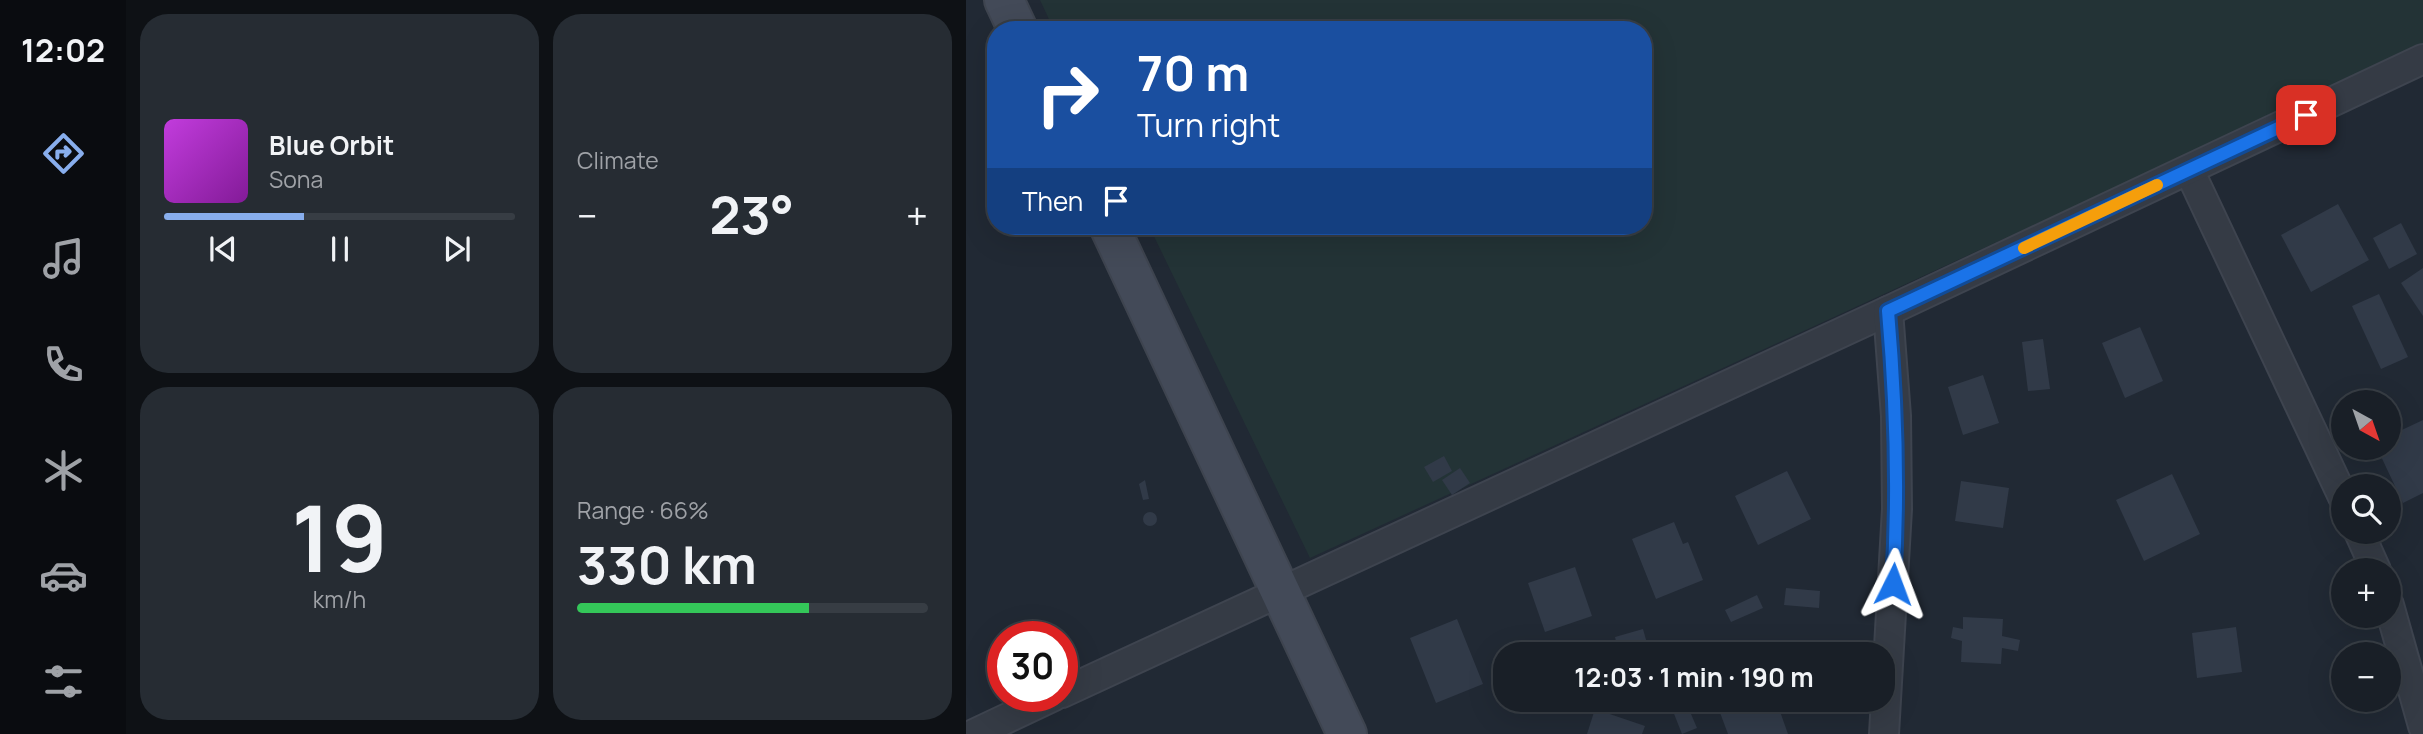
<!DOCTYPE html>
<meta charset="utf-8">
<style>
body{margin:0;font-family:Manrope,sans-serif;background:#262c33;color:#f1f3f6;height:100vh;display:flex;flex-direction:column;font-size:26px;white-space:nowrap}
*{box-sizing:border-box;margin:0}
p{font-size:23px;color:#9fa2a7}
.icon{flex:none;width:38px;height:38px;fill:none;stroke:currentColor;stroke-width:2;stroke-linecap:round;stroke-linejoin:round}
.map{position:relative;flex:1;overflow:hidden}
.drawer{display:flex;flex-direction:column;gap:14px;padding:14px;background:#0e1115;width:840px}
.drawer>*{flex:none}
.banner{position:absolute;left:21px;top:21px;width:665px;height:214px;border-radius:28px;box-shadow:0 7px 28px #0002,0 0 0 2px #373d44;background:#1a4fa0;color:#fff;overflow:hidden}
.needle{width:46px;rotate:140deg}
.buttons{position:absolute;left:1365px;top:390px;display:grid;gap:14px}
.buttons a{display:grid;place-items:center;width:70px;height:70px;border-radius:50%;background:#191f27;box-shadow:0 7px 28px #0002,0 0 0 2px #373d44;font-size:35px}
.speed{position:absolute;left:21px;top:621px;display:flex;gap:14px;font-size:35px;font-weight:700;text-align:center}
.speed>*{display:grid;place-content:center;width:91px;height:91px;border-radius:50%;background:#191f27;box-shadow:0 7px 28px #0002,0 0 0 2px #373d44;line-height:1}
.speed .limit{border:10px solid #d22;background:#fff;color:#111}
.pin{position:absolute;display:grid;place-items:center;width:60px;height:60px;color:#fff;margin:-30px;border-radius:14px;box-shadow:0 4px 10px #0006}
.me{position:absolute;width:77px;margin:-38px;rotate:3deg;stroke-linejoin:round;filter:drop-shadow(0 0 5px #0008)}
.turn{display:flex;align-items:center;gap:24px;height:147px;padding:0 35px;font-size:32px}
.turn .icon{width:91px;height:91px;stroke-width:2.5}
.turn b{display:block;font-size:49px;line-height:60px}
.then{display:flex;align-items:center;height:66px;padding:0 35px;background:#0003;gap:14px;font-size:26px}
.big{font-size:52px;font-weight:700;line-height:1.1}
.drawer .tile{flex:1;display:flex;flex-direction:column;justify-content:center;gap:10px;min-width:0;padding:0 24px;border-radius:28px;background:#262c33}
.drawer .dial{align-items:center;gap:0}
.dial b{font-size:91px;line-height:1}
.song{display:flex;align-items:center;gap:21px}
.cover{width:84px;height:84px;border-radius:10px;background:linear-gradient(135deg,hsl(290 70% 55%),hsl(290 70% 35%))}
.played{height:7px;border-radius:4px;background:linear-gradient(90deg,#88aeed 40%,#373d44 40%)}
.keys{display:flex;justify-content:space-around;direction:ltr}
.heat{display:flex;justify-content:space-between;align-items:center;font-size:38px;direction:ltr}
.charge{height:10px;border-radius:5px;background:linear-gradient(90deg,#34c759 66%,#373d44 0)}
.drawer .tiles{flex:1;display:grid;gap:14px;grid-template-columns:repeat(2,1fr)}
.trip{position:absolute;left:527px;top:642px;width:402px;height:70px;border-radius:28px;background:#191f27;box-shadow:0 7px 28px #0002,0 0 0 2px #373d44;font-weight:700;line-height:70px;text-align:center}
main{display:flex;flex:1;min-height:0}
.dock{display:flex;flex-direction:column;width:126px;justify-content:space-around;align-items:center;background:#0a0c10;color:#9fa2a7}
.dock .icon{width:49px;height:49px}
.dock .active{color:#88aeed}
.dock b{font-size:32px;color:#f1f3f6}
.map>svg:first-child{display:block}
.green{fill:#233336}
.building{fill:#313a48}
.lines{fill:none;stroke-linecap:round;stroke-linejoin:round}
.street-casing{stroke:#3e444f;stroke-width:32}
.secondary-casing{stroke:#3e444f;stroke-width:42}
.street{stroke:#353b45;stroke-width:28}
.secondary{stroke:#434a58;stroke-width:38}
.route-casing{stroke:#114b97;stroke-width:18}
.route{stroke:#1a73e8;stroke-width:12}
.slow{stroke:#f59e0b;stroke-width:12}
</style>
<main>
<nav class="dock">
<b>12:02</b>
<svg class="icon active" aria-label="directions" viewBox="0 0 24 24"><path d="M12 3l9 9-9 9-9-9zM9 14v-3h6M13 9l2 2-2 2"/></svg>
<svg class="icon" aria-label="music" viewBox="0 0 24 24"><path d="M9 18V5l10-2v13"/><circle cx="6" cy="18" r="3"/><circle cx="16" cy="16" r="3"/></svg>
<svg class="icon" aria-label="phone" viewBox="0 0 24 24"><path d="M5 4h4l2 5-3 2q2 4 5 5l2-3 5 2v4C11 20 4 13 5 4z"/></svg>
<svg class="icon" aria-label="climate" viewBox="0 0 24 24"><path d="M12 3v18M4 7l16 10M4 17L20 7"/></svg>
<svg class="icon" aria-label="car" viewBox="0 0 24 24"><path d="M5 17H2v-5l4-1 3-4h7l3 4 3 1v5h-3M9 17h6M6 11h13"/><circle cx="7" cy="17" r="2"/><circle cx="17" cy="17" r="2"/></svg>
<svg class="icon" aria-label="filters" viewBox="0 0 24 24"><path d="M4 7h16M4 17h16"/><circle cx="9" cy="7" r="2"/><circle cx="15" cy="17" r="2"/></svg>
</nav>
<section class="drawer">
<div class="tiles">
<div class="tile">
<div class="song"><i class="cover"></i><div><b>Blue Orbit</b><p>Sona</p></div></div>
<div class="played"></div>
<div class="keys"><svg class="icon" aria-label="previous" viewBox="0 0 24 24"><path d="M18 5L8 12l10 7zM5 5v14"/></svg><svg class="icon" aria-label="pause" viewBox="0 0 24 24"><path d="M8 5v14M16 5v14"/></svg><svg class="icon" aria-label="next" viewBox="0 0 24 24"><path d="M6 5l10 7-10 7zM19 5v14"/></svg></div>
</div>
<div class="tile"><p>Climate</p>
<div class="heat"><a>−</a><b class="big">23°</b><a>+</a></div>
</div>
<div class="tile dial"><b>19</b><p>km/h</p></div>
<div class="tile"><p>Range · 66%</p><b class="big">330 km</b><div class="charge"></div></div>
</div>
</section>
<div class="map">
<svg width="1457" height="734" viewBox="0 0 1457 734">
<rect width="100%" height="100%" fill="#212934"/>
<path class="green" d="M74 0H1457V46L344 558 183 226H677V30H88Z"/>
<g class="building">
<path d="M1372 204 1403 260 1345 292 1315 235Z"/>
<path d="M1435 223 1451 254 1423 269 1407 238Z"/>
<path d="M1457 268V316L1435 283Z"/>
<path d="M1413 294 1442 357 1415 369 1386 306Z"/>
<path d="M1174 327 1197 381 1159 398 1136 343Z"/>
<path d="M1077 339 1084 389 1062 391 1056 342Z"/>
<path d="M1017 375 1033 423 997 435 982 387Z"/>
<path d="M1457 420V493L1437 503 1411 448H1423V436Z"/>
<path d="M478 456 486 471 467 482 458 467Z"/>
<path d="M494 468 504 483 486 495 476 480Z"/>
<path d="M821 471 845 519 792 545 769 496Z"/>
<path d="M1206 474 1234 534 1178 561 1150 500Z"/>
<path d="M179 480 183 499 177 500 173 484Z"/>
<path d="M995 481 1043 488 1037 528 989 521Z"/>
<circle cx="184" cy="519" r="7"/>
<path d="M708 522 717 544 722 542 737 580 690 599 666 539Z"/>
<path d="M609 567 626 616 579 632 562 583Z"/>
<path d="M820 588 854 591 853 608 818 605Z"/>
<path d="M791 595 797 608 765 622 759 610Z"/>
<path d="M997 617 1037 619 1036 636 1054 640 1052 651 1036 648 1035 664 995 662 996 641 985 638 987 627 997 629Z"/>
<path d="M491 619 517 684 470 703 444 638Z"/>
<path d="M1270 627 1276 672 1231 678 1226 633Z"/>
<path d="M677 629 684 654H653L649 637Z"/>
<path d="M719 700 731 728 716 734 703 701Z"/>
<path d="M780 700H810L822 734H762L753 710Z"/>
<path d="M629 709 679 726 676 734H621Z"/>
</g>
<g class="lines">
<defs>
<g id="street">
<path d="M1223 170 1377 497"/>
<path d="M1393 532 1410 570"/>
<path d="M1423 605 1457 726"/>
<path d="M96 693 922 311 1457 59"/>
<path d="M8 734 88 696"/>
<path d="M918 734 931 509 930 416 922 311"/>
</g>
<g id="secondary">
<path d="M38 0 52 30"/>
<path d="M143 226 381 734"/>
</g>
</defs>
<use href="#street" class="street-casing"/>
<use href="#secondary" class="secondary-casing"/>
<use href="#street" class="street"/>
<use href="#secondary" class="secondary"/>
</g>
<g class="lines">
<defs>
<path id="route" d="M927 584C933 492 930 403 922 311L1340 115"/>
</defs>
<use href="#route" class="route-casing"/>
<use href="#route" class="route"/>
<path class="slow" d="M1058 248 1191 185"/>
</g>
</svg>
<div class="buttons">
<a><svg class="needle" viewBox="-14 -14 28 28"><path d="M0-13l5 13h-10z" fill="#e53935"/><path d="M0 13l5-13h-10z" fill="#9fa2a7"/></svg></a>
<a><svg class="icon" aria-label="search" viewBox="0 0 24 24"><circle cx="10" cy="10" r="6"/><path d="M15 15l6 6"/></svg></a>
<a>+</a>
<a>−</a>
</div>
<div class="speed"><div class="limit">30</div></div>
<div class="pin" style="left:1340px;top:115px;background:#d93025"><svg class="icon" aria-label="arrive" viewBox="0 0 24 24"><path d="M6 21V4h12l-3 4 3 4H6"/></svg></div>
<svg class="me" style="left:927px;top:584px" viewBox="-20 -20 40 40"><path d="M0-17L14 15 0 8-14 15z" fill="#1a73e8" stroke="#fff" stroke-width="4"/></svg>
<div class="trip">12:03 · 1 min · 190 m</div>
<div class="banner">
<div class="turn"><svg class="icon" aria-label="right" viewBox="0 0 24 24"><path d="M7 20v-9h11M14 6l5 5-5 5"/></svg><div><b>70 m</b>Turn right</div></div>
<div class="then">Then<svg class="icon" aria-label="arrive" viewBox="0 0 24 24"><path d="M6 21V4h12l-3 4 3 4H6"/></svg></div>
</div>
</div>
</main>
